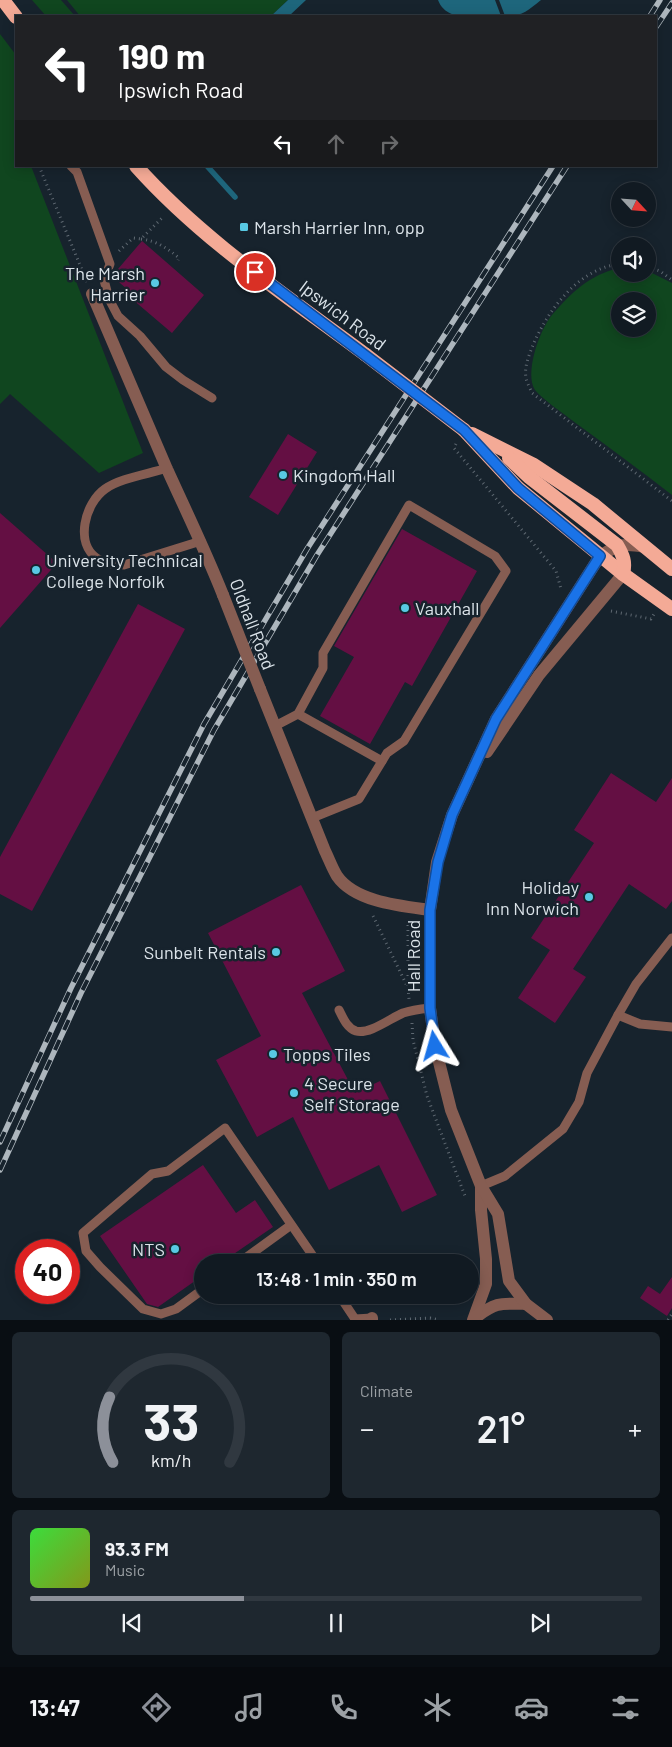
<!DOCTYPE html>
<meta charset="utf-8">
<style>
body{margin:0;font-family:Barlow,sans-serif;background:#1e272f;color:#f1f3f6;height:100vh;display:flex;flex-direction:column;font-size:19px;white-space:nowrap}
*{box-sizing:border-box;margin:0}
p{font-size:16px;color:#9ca1a5}
.icon{flex:none;width:28px;height:28px;fill:none;stroke:currentColor;stroke-width:2;stroke-linecap:round;stroke-linejoin:round}
.map{position:relative;height:1320px;overflow:hidden}
.side{display:flex;flex-direction:column;gap:12px;padding:12px;background:#090e13;flex:1}
.side>*{flex:none}
.top-card{position:absolute;left:15px;top:15px;width:642px;height:152px;border-radius:0px;box-shadow:0 2px 12px #0003,0 0 0 1px #303840;background:#202124;color:#fff;overflow:hidden}
.needle{width:32px;rotate:116deg}
.controls{position:absolute;left:611px;top:182px;display:grid;gap:10px}
.controls a{display:grid;place-items:center;width:45px;height:45px;border-radius:50%;background:#111a22;box-shadow:0 2px 12px #0003,0 0 0 1px #303840;font-size:25px}
.speed{position:absolute;left:15px;top:1239px;display:flex;gap:10px;font-size:25px;font-weight:700;text-align:center}
.speed>*{display:grid;place-content:center;width:65px;height:65px;border-radius:50%;background:#111a22;box-shadow:0 2px 12px #0003,0 0 0 1px #303840;line-height:1}
.speed .limit{border:8px solid #d22;background:#fff;color:#111}
.pin{position:absolute;display:grid;place-items:center;width:42px;height:42px;color:#fff;margin:-21px;border:2px solid #fff;border-radius:50%;box-shadow:0 1px 5px #0007}
.me{position:absolute;width:55px;margin:-28px;rotate:352deg;stroke-linejoin:round;filter:drop-shadow(0 0 4px #0008)}
.turn{display:flex;align-items:center;gap:18px;height:105px;padding:0 20px;font-size:22px}
.turn .icon{width:65px;height:65px;stroke-width:2.5}
.turn b{display:block;font-size:35px;line-height:42px}
.lanes{display:flex;align-items:center;height:48px;padding:0 20px;background:#0003;justify-content:center;gap:25px;direction:ltr}
.lanes .off{opacity:.35}
.big{font-size:38px;font-weight:600;line-height:1.1}
.side .widget{flex:1;display:flex;flex-direction:column;justify-content:center;gap:8px;min-width:0;padding:0 18px;border-radius:8px;background:#1e272f}
.side .dial{align-items:center;gap:0}
.dial svg{height:130px;overflow:visible;fill:none;stroke:#303840;stroke-width:7;stroke-linecap:round;text-anchor:middle}
.dial text{fill:#f1f3f6;stroke:none}
.song{display:flex;align-items:center;gap:15px}
.cover{width:60px;height:60px;border-radius:8px;background:linear-gradient(135deg,hsl(120 70% 55%),hsl(70 70% 35%))}
.played{height:5px;border-radius:2px;background:linear-gradient(90deg,#8c9099 35%,#303840 35%)}
.keys{display:flex;justify-content:space-around;direction:ltr}
.heat{display:flex;justify-content:space-between;align-items:center;font-size:28px;direction:ltr}
.side .tiles{flex:1;display:grid;gap:12px;grid-template-columns:1fr 1fr}
.widget:last-child{grid-column:span 2}
.trip{position:absolute;left:194px;top:1254px;width:285px;height:50px;border-radius:25px;background:#111a22;box-shadow:0 2px 12px #0003,0 0 0 1px #303840;font-weight:600;line-height:50px;text-align:center}
.menu{display:flex;height:80px;justify-content:space-around;align-items:center;background:#070a0e;color:#9ca1a5}
.menu .icon{width:35px;height:35px}
.menu .active{color:#8c9099}
.menu b{font-size:22px;color:#f1f3f6}
.map>svg:first-child{display:block}
.green{fill:#10461f;fill-rule:evenodd}
.water{fill:#1e667c}
.lines{fill:none;stroke-linecap:round;stroke-linejoin:round}
.stream{stroke:#1e667c;stroke-width:5.5}
.building{fill:#640f43}
.path{stroke:#5f6972;stroke-width:3;stroke-dasharray:1 4;stroke-linecap:butt}
.service{stroke:#865d52;stroke-width:9}
.minor{stroke:#865d52;stroke-width:12}
.tertiary{stroke:#865d52;stroke-width:12}
.trunk{stroke:#f4aa96;stroke-width:14}
.rail-casing{stroke:#adb6bd;stroke-width:5.5}
.rail{stroke:#17232d;stroke-width:4;stroke-dasharray:11;stroke-linecap:butt}
.minor-bridge{stroke:#865d52;stroke-width:12}
.trunk-bridge{stroke:#f4aa96;stroke-width:14}
.route-casing{stroke:#114b97;stroke-width:12}
.route{stroke:#1a73e8;stroke-width:9}
.poi-dot{fill:#58c9e3;stroke:#17232d;stroke-width:2}
.labels{text-anchor:middle;dominant-baseline:central;stroke-width:5;stroke-linejoin:round;paint-order:stroke}
.poi-label{font-size:18px;fill:#dce4ea;stroke:#17232d;text-anchor:start}
.street-label{font-size:18px;fill:#dce4ea;stroke:#17232d}
</style>
<div class="map">
<svg width="672" height="1320" viewBox="0 0 672 1320">
<rect width="100%" height="100%" fill="#17232d"/>
<g class="green">
<path d="M32 0H61L75 16H46Z"/>
<path d="M67 0H288L271 16H80Z"/>
<path d="M0 34 16 55 14 123 16 128V166H31L143 453 99 473 10 394 0 404Z"/>
<path d="M620 268V274H648V271L672 283V495C641 471 609 447 577 424 568 417 541 398 535 390 524 373 540 329 552 315 571 293 590 274 620 268ZM648 301V329H620V301Z"/>
</g>
<g class="water">
<path d="M288 0H306L289 16H271Z"/>
<path d="M438 0H495L501 16C481 16 447 24 438 0Z"/>
<path d="M499 0H541C527 11 523 16 505 16Z"/>
</g>
<g class="lines">
<path class="stream" d="M207 166 235 197"/>
</g>
<g class="building">
<path d="M142 241 204 295 172 333 125 293 128 290 112 276Z"/>
<path d="M288 434 317 452 278 515 249 497Z"/>
<path d="M0 513 57 563 0 628Z"/>
<path d="M402 529 477 571 412 686 405 682 370 744 320 716 354 657 334 646Z"/>
<path d="M138 604 185 629 32 911 0 894V857Z"/>
<path d="M611 773 656 802 672 778V901L666 909 629 884 573 969 586 977 555 1023 518 998 550 950 531 938 594 843 574 830Z"/>
<path d="M301 885 345 971 302 993 355 1093 380 1081 437 1195 402 1212 379 1165 329 1190 293 1117 257 1137 216 1060 261 1036 208 933Z"/>
<path d="M203 1165 236 1213 255 1200 273 1227 222 1262H202V1276L158 1307 147 1304 100 1236Z"/>
<path d="M672 1277V1308L667 1316 640 1298 648 1286 660 1294Z"/>
</g>
<g class="lines">
<g class="path">
<path d="M39 166 87 282"/>
<path d="M141 239C157 241 167 248 179 258L178 260"/>
<path d="M119 251 133 238 141 239 164 216"/>
<path d="M620 264C579 268 548 310 533 345 529 355 524 367 526 378 527 383 530 388 532 393L672 501"/>
<path d="M648 267 660 271 672 280"/>
<path d="M456 444 454 448 556 571 561 589"/>
<path d="M611 611 651 619 654 614"/>
<path d="M373 916 408 988 409 999"/>
<path d="M408 920V987"/>
<path d="M412 1023 413 1040 427 1096 465 1196"/>
<path d="M390 1320 430 1318 439 1320"/>
<path d="M668 1320 672 1314"/>
</g>
<g class="service">
<path d="M71 166 77 172 110 264 104 280 109 299 118 316 140 336 166 367 183 380 212 398"/>
<path d="M167 468C149 474 120 478 105 489 85 503 74 544 98 559 106 564 115 565 124 565L201 541"/>
<path d="M298 714 382 761"/>
<path d="M275 726 298 714 323 668V653L409 505 495 556 506 571 404 741 387 753 359 799 312 818"/>
<path d="M339 1010C343 1018 347 1028 356 1031 369 1035 391 1018 403 1013 412 1010 421 1009 430 1008"/>
<path d="M618 1015 640 1024 672 1027"/>
<path d="M481 1186 505 1176 563 1129 579 1102 587 1073 618 1015 636 984 672 938"/>
<path d="M240 1262 291 1225"/>
<path d="M202 1290 176 1309 161 1314 143 1309 100 1267 86 1251 83 1233 152 1174 168 1171 225 1128 317 1262"/>
<path d="M339 1295 355 1319 372 1318"/>
</g>
<g class="minor">
<path d="M92 294C117 353 142 411 167 469 186 511 206 552 223 595"/>
<path d="M260 689 325 851C329 859 332 868 337 876 355 902 401 906 430 910"/>
<path d="M372 1318V1320"/>
</g>
<g class="tertiary">
<path d="M487 752 539 675 623 574"/>
<path d="M474 1319C495 1302 500 1303 526 1304"/>
<path d="M473 1320 486 1284V1259L481 1210V1186"/>
<path d="M547 1320 526 1304 509 1281 498 1214 481 1186 451 1110 435 1046 430 1008V910L437 862 452 815 496 719 600 556C619 544 623 543 645 547"/>
</g>
<g class="trunk">
<path d="M3 0 16 17"/>
<path d="M136 166C202 240 287 296 366 355"/>
<path d="M464 430 518 488 623 574 672 609"/>
<path d="M472 434 534 465 593 504 672 569"/>
<path d="M509 458 529 477 617 545C623 555 626 562 623 574"/>
</g>
<defs>
<g id="rail">
<path d="M650 16 660 0"/>
<path d="M656 27 672 3"/>
<path d="M0 1142 71 988 204 724 307 549 553 166"/>
<path d="M0 1170 81 993 214 730 317 555 567 166"/>
</g>
</defs>
<use href="#rail" class="rail-casing"/>
<use href="#rail" class="rail"/>
<path class="minor-bridge" d="M223 595 260 689"/>
<path class="trunk-bridge" d="M366 355 464 430"/>
</g>
<g class="lines">
<defs>
<path id="route" d="M255 272 464 430 518 488 600 556 496 719 452 815 438 862 430 910V1008L435 1046"/>
</defs>
<use href="#route" class="route-casing"/>
<use href="#route" class="route"/>
</g>
<g class="poi-dot">
<rect x="239" y="222" width="10" height="10" rx="2.5"/>
<circle cx="155" cy="283" r="5"/>
<circle cx="283" cy="475" r="5"/>
<circle cx="36" cy="570" r="5"/>
<circle cx="405" cy="608" r="5"/>
<circle cx="589" cy="897" r="5"/>
<circle cx="276" cy="952" r="5"/>
<circle cx="273" cy="1054" r="5"/>
<circle cx="294" cy="1093" r="5"/>
<circle cx="175" cy="1249" r="5"/>
</g>
<g class="labels">
<g class="poi-label">
<text x="254" y="227">Marsh Harrier Inn, opp</text>
<text x="145" y="273" text-anchor="end">The Marsh<tspan x="145" dy="21">Harrier</tspan></text>
<text x="293" y="475">Kingdom Hall</text>
<text x="46" y="560">University Technical<tspan x="46" dy="21">College Norfolk</tspan></text>
<text x="415" y="608">Vauxhall</text>
<text x="579" y="887" text-anchor="end">Holiday<tspan x="579" dy="21">Inn Norwich</tspan></text>
<text x="266" y="952" text-anchor="end">Sunbelt Rentals</text>
<text x="283" y="1054">Topps Tiles</text>
<text x="304" y="1083">4 Secure<tspan x="304" dy="21">Self Storage</tspan></text>
<text x="165" y="1249" text-anchor="end">NTS</text>
</g>
<g class="street-label">
<text transform="translate(343 315) rotate(37)">Ipswich Road</text>
<text transform="translate(253 624) rotate(69)">Oldhall Road</text>
<text transform="translate(413 956) rotate(-90)">Hall Road</text>
</g>
</g>
</svg>
<div class="controls">
<a><svg class="needle" viewBox="-14 -14 28 28"><path d="M0-13l5 13h-10z" fill="#e53935"/><path d="M0 13l5-13h-10z" fill="#9ca1a5"/></svg></a>
<a><svg class="icon" aria-label="sound" viewBox="0 0 24 24"><path d="M4 9h4l5-4v14l-5-4H4zM17 9q2 3 0 6"/></svg></a>
<a><svg class="icon" aria-label="layers" viewBox="0 0 24 24"><path d="M12 4l9 5-9 5-9-5zM3 14l9 5 9-5"/></svg></a>
</div>
<div class="speed"><div class="limit">40</div></div>
<div class="pin" style="left:255px;top:272px;background:#d93025"><svg class="icon" aria-label="arrive" viewBox="0 0 24 24"><path d="M6 21V4h12l-3 4 3 4H6"/></svg></div>
<svg class="me" style="left:435px;top:1046px" viewBox="-20 -20 40 40"><path d="M0-17L14 15 0 8-14 15z" fill="#1a73e8" stroke="#fff" stroke-width="4"/></svg>
<div class="trip">13:48 · 1 min · 350 m</div>
<div class="top-card">
<div class="turn"><svg class="icon" aria-label="left" viewBox="0 0 24 24"><path d="M17 20v-9H6M10 6l-5 5 5 5"/></svg><div><b>190 m</b>Ipswich Road</div></div>
<div class="lanes"><svg class="icon" aria-label="left" viewBox="0 0 24 24"><path d="M17 20v-9H6M10 6l-5 5 5 5"/></svg><svg class="icon off" aria-label="ahead" viewBox="0 0 24 24"><path d="M12 20V5M6 11l6-6 6 6"/></svg><svg class="icon off" aria-label="right" viewBox="0 0 24 24"><path d="M7 20v-9h11M14 6l5 5-5 5"/></svg></div>
</div>
</div>
<section class="side">
<div class="tiles">
<div class="widget dial"><svg viewBox="0 0 100 80">
<path d="M14 69A42 42 0 1 1 86 69"/>
<path d="M14 69A42 42 0 0 1 12 29" stroke="#8c9099"/>
<text x="50" y="56" font-size="32" font-weight="700">33</text>
<text x="50" y="72" font-size="11">km/h</text>
</svg></div>
<div class="widget"><p>Climate</p>
<div class="heat"><a>−</a><b class="big">21°</b><a>+</a></div>
</div>
<div class="widget">
<div class="song"><i class="cover"></i><div><b>93.3 FM</b><p>Music</p></div></div>
<div class="played"></div>
<div class="keys"><svg class="icon" aria-label="previous" viewBox="0 0 24 24"><path d="M18 5L8 12l10 7zM5 5v14"/></svg><svg class="icon" aria-label="pause" viewBox="0 0 24 24"><path d="M8 5v14M16 5v14"/></svg><svg class="icon" aria-label="next" viewBox="0 0 24 24"><path d="M6 5l10 7-10 7zM19 5v14"/></svg></div>
</div>
</div>
</section>
<nav class="menu">
<b>13:47</b>
<svg class="icon active" aria-label="directions" viewBox="0 0 24 24"><path d="M12 3l9 9-9 9-9-9zM9 14v-3h6M13 9l2 2-2 2"/></svg>
<svg class="icon" aria-label="music" viewBox="0 0 24 24"><path d="M9 18V5l10-2v13"/><circle cx="6" cy="18" r="3"/><circle cx="16" cy="16" r="3"/></svg>
<svg class="icon" aria-label="phone" viewBox="0 0 24 24"><path d="M5 4h4l2 5-3 2q2 4 5 5l2-3 5 2v4C11 20 4 13 5 4z"/></svg>
<svg class="icon" aria-label="climate" viewBox="0 0 24 24"><path d="M12 3v18M4 7l16 10M4 17L20 7"/></svg>
<svg class="icon" aria-label="car" viewBox="0 0 24 24"><path d="M5 17H2v-5l4-1 3-4h7l3 4 3 1v5h-3M9 17h6M6 11h13"/><circle cx="7" cy="17" r="2"/><circle cx="17" cy="17" r="2"/></svg>
<svg class="icon" aria-label="filters" viewBox="0 0 24 24"><path d="M4 7h16M4 17h16"/><circle cx="9" cy="7" r="2"/><circle cx="15" cy="17" r="2"/></svg>
</nav>
